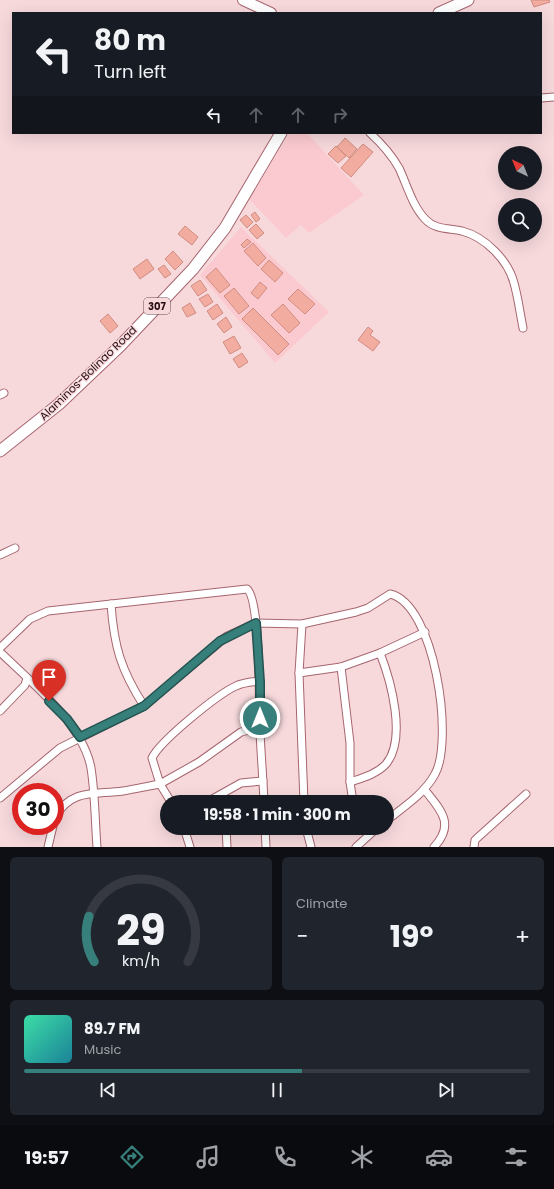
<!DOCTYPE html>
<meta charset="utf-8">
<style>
body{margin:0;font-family:Poppins,sans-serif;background:#20242c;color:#f1f3f6;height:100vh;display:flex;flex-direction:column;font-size:15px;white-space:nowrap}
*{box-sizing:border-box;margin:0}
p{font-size:13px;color:#9ea1a6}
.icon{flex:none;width:22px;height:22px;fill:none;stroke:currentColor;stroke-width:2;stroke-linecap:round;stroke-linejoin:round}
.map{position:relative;height:847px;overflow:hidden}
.details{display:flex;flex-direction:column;gap:10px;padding:10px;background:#0d0f14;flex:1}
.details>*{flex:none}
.guide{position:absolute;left:12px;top:12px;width:530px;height:122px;border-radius:0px;box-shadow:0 4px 16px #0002;background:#171b24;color:#f1f3f6;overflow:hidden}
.needle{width:26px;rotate:317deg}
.fabs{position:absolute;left:498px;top:146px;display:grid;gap:8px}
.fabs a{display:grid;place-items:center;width:44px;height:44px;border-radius:50%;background:#171b24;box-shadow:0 4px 16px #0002;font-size:20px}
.speed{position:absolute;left:12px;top:783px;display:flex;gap:8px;font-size:20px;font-weight:700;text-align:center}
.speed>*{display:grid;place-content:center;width:52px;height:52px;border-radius:50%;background:#171b24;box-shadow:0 4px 16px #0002;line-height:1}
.speed .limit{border:6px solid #d22;background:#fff;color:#111}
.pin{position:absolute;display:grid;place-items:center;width:34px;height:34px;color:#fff;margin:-41px -17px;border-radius:50% 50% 50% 0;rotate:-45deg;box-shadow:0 0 4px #0007}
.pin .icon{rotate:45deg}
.me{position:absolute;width:44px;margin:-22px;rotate:0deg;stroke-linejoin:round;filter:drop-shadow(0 0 3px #0008)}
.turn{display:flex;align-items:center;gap:14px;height:84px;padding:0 16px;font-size:18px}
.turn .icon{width:52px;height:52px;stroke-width:2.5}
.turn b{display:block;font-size:28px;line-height:34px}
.lanes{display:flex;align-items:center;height:38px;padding:0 16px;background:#0003;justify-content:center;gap:20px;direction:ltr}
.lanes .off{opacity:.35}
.big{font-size:30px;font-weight:700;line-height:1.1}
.details .tile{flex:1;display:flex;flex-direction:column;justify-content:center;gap:6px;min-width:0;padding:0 14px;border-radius:6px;background:#20242c}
.details .dial{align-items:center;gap:0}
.dial svg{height:104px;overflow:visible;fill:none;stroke:#363941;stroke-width:7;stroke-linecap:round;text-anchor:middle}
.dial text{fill:#f1f3f6;stroke:none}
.song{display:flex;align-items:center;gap:12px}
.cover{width:48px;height:48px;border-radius:6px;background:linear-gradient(135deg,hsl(160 70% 55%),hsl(190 70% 35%))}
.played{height:4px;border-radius:2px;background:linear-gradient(90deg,#377f7b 55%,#363941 55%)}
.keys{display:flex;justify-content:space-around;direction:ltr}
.heat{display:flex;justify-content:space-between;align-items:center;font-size:22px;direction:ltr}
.details .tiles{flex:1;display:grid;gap:10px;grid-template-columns:1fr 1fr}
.tile:last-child{grid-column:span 2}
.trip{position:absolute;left:160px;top:795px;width:234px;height:40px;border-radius:20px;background:#171b24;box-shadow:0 4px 16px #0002;font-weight:700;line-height:40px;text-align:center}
.menu{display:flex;height:64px;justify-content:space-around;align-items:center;background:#090b0e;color:#9ea1a6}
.menu .icon{width:28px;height:28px}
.menu .active{color:#377f7b}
.menu b{font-size:18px;color:#f1f3f6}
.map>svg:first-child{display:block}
.built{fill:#fbcad0}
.building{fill:#f3ada0;stroke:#d08c81}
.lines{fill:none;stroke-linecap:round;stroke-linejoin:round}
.street-casing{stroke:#a6656f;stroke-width:9}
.secondary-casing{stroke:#a6656f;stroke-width:12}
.primary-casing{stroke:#a6656f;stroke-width:13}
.street{stroke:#fff;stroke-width:7}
.secondary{stroke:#fff;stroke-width:10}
.primary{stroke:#fff;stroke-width:11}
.route-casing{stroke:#245350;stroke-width:10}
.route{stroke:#377f7b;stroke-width:7}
.labels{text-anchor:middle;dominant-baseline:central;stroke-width:3;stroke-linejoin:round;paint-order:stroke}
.shield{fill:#f7d9dc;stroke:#654a4f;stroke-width:1}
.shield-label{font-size:10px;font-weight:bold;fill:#260d12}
.street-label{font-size:11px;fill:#260d12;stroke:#f7d9dc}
</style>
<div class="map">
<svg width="554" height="847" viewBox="0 0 554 847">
<rect width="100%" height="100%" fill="#f7d9dc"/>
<g class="built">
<path d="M290 133H307L364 195 309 233 301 225 286 238 249 199Z"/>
<path d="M241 227 329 312 275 363 200 275Z"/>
</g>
<g class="building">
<path d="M531 0H549L550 2 534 7Z"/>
<path d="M345 138 357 149 349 158 337 147Z"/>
<path d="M363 144 373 152 351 177 341 168Z"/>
<path d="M336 146 346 156 338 163 328 154Z"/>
<path d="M255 212 260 219 256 222 251 215Z"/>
<path d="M246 215 253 222 247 228 240 220Z"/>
<path d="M256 224 264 233 257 239 249 230Z"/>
<path d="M185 226 198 237 192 245 178 234Z"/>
<path d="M247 239 251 242 244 248 241 245Z"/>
<path d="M253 243 266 258 258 266 244 251Z"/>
<path d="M173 251 183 262 175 270 165 259Z"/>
<path d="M147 259 154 269 140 279 133 269Z"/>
<path d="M269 260 283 273 275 282 261 269Z"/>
<path d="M164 265 171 274 165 278 158 269Z"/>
<path d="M216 268 230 285 220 293 206 277Z"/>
<path d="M200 280 207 290 198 296 191 286Z"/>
<path d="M260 282 267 288 258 299 251 293Z"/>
<path d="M234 288 249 306 239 314 224 296Z"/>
<path d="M298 289 315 304 305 314 288 299Z"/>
<path d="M208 294 213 302 205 307 199 299Z"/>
<path d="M190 303 196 313 187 317 182 308Z"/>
<path d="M217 304 223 313 213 320 207 311Z"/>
<path d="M283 304 300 323 289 333 271 315Z"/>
<path d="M253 308 289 344 278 355 242 319Z"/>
<path d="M108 314 118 326 110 333 100 321Z"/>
<path d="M226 317 232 327 224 333 217 324Z"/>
<path d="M368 327 373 331 370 335 380 342 373 351 358 340Z"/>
<path d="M234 336 241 348 230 354 223 342Z"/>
<path d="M242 353 248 362 239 368 233 359Z"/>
</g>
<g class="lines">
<defs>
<g id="street">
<path d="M541 98 554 97"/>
<path d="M370 133C381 143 391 154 399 168 407 185 412 205 425 219 435 230 449 228 462 231 485 237 508 260 514 283 518 297 520 313 523 328"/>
<path d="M0 395 4 393"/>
<path d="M0 555 15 548"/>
<path d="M111 604C114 647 121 670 144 706"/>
<path d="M302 624 299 673 304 802"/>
<path d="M0 648 30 619 48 611 247 589C261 600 259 709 260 731 261 755 263 778 264 802"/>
<path d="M0 652C31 682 83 724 91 768 95 793 95 821 97 847"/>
<path d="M341 667 350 743V782L353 802"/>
<path d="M299 673 341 667 380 653 425 632"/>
<path d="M260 681C252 682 244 682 236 686 218 694 160 741 152 758L160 784 199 762 241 732 249 730 260 731"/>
<path d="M0 711 25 685 27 678"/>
<path d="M350 782C362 778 377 774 386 764 407 739 391 681 380 653"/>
<path d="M424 789C440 809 456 824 434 847"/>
<path d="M0 798 60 748 144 706 227 636 256 623 302 624 356 612 368 608 390 594C435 604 454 740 435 774 425 793 404 807 387 820"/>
<path d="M207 802 241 783 263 781"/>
<path d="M55 817C72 788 95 795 123 791 136 789 148 786 160 784L171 802"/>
<path d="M184 828 190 847"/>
<path d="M226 828 227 847"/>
<path d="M265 828 266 847"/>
<path d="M306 828 311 847"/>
<path d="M48 847 53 826"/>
<path d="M356 847 377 828"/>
<path d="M474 847 475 840 526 794"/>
</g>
<path id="secondary" d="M243 0 271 13"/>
<g id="primary">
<path d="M439 13 468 0"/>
<path d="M0 451 59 404 120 346 193 269 225 228 281 133"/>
</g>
</defs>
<use href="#street" class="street-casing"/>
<use href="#secondary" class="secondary-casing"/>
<use href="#primary" class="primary-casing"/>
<use href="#street" class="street"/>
<use href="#secondary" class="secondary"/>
<use href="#primary" class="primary"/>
</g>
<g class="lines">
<defs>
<path id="route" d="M49 701 67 719 80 737 144 706 220 641 256 623 260 682V718"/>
</defs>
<use href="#route" class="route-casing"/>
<use href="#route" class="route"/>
</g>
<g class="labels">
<rect class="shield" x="144" y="298" width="26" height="16" rx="3"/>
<g class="shield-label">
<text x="157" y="306">307</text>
</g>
<g class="street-label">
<text transform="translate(88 373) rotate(-44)">Alaminos-Bolinao Road</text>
</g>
</g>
</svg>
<div class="fabs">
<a><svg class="needle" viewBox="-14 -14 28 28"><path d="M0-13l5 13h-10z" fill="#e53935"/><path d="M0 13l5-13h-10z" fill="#9ea1a6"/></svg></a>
<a><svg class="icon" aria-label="search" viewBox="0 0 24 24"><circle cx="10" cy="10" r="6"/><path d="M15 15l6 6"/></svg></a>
</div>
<div class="speed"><div class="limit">30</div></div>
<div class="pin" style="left:49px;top:701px;background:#d93025"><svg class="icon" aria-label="arrive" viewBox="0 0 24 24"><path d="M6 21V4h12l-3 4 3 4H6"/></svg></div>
<svg class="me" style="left:260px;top:718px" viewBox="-20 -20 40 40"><circle r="17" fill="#377f7b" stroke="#fff" stroke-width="3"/><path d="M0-11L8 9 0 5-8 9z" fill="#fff"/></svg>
<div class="trip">19:58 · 1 min · 300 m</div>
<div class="guide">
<div class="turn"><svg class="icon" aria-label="left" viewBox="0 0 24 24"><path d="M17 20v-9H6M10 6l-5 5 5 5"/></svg><div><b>80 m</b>Turn left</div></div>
<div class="lanes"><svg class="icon" aria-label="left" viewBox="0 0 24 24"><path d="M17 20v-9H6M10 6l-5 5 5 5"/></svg><svg class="icon off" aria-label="ahead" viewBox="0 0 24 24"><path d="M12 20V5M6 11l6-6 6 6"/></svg><svg class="icon off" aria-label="ahead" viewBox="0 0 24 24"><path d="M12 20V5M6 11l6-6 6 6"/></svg><svg class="icon off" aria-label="right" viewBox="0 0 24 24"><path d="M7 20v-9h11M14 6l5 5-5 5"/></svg></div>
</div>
</div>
<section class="details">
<div class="tiles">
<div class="tile dial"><svg viewBox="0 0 100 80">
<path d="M14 69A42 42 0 1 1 86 69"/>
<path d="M14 69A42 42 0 0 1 10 34" stroke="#377f7b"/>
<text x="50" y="56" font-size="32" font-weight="700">29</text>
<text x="50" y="72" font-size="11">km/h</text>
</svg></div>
<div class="tile"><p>Climate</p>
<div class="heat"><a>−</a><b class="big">19°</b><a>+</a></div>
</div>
<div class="tile">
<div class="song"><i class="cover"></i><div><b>89.7 FM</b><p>Music</p></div></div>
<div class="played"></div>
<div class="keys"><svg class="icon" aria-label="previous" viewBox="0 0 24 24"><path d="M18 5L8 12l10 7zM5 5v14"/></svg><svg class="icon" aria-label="pause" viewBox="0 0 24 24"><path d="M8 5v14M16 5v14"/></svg><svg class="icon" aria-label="next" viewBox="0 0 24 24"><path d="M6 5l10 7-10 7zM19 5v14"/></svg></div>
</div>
</div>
</section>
<nav class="menu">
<b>19:57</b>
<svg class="icon active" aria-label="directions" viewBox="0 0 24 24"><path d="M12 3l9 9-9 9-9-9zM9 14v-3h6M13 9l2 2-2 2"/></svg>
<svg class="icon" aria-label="music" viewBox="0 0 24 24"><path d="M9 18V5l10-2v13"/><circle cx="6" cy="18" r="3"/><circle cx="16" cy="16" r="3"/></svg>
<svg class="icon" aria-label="phone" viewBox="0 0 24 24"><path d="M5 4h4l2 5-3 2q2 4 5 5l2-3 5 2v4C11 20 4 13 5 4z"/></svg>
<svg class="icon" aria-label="climate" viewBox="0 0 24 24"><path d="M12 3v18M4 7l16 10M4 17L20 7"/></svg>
<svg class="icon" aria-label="car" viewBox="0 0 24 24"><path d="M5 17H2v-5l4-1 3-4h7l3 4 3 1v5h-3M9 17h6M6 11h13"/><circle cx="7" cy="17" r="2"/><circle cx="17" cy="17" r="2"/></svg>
<svg class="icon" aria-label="filters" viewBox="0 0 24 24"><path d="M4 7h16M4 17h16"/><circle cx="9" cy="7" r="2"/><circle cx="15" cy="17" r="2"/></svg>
</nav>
